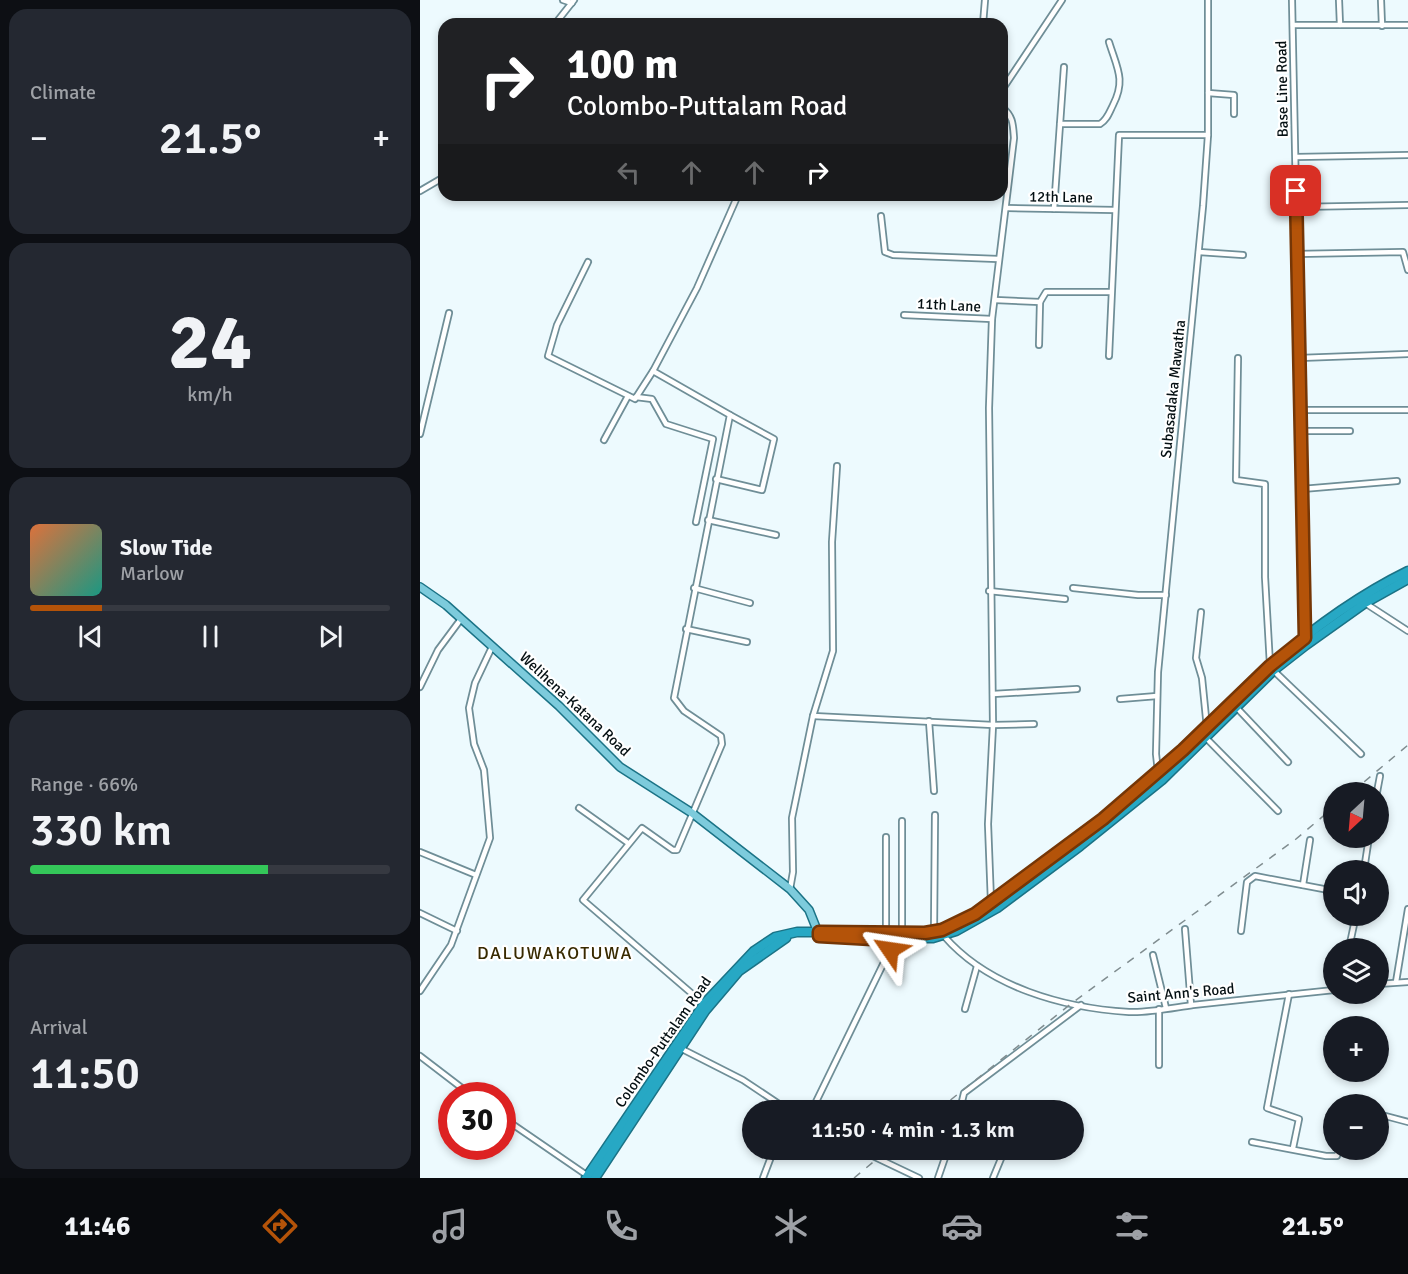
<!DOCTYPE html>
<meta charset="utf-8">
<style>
body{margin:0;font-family:Signika,sans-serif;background:#242831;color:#f1f3f6;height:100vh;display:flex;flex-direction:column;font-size:22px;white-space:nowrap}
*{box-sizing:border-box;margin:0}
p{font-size:20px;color:#9ea1a6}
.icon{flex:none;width:33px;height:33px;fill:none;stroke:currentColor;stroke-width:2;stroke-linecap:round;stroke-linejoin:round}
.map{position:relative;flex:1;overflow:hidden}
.details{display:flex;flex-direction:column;gap:9px;padding:9px;background:#0d0f14;width:420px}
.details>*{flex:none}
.banner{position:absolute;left:18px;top:18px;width:570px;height:183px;border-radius:18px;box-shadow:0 3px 9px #0003;background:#202124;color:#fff;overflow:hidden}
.needle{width:39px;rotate:206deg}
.buttons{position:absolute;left:903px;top:782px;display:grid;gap:12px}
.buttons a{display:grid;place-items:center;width:66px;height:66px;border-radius:50%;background:#171b24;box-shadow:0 3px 9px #0003;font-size:30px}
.speed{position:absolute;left:18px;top:1082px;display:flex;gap:12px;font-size:30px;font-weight:700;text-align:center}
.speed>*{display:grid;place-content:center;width:78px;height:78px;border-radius:50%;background:#171b24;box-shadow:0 3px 9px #0003;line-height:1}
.speed .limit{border:9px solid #d22;background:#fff;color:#111}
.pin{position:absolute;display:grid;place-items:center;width:51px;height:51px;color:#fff;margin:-26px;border-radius:12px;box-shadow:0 3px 9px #0006}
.me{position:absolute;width:66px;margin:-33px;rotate:302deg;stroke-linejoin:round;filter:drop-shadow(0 0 4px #0008)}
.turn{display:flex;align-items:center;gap:21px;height:126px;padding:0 30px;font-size:27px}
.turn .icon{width:78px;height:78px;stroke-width:2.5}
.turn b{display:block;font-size:42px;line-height:51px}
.lanes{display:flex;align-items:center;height:57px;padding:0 30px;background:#0003;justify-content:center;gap:30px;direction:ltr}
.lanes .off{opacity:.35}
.big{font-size:45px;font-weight:600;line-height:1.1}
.details .tile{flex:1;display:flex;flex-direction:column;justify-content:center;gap:9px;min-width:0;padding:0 21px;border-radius:18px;background:#242831}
.details .dial{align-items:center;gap:0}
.dial b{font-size:78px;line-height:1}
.song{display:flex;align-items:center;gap:18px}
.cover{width:72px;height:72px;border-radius:9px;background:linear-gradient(135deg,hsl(20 70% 55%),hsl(170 70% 35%))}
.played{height:6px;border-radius:3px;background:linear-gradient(90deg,#b45309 20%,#363941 20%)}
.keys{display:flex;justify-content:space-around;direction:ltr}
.heat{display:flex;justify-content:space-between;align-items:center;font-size:33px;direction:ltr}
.charge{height:9px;border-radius:4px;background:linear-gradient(90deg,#34c759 66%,#363941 0)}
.trip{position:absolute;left:322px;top:1100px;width:342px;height:60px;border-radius:30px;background:#171b24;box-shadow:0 3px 9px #0003;font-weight:600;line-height:60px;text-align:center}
.tab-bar{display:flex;height:96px;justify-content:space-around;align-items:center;background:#090b0e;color:#9ea1a6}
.tab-bar .icon{width:42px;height:42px}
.tab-bar .active{color:#b45309}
.tab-bar b{font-size:27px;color:#f1f3f6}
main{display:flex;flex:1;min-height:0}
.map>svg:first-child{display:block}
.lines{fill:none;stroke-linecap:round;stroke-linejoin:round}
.street-casing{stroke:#6f8e97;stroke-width:8}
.primary-casing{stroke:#1b7386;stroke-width:10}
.highway-casing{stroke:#1b7386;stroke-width:11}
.street{stroke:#fff;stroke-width:4.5}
.primary{stroke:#7dcbdc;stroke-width:7}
.highway{stroke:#27a8c4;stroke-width:8}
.rail{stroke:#808d90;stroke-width:1.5;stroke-dasharray:8 8;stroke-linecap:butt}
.route-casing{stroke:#753606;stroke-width:15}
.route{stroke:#b45309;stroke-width:10}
.labels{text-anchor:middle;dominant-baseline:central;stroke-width:4.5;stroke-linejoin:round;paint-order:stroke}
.street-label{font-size:15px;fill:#051013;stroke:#fff}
.quarter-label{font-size:18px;letter-spacing:1.5px;fill:#382a00;stroke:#fff}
</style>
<main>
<section class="details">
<div class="tile"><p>Climate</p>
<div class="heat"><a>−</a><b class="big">21.5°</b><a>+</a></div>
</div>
<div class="tile dial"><b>24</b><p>km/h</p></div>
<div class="tile">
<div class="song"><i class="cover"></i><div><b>Slow Tide</b><p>Marlow</p></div></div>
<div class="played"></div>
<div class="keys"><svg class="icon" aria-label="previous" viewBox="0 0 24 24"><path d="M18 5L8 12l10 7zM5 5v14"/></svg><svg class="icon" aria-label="pause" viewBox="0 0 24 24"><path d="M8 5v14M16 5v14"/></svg><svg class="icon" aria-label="next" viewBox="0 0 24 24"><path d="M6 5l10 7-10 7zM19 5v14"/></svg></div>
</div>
<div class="tile"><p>Range · 66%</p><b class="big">330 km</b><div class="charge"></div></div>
<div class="tile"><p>Arrival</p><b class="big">11:50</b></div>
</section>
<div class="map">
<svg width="988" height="1178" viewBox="0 0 988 1178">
<rect width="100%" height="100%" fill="#edfafe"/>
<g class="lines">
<defs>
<g id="street">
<path d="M143 0 152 3"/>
<path d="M872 0 885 636"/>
<path d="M919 0 920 25"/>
<path d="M961 0 962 26"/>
<path d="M135 24 154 0"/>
<path d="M563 24 565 0"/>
<path d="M873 25H988"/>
<path d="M582 90 642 0"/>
<path d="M788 93 814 95V114"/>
<path d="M640 124 644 67"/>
<path d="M876 157 988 155"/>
<path d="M0 191 24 177"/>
<path d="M876 207 988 205"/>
<path d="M587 208 695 210"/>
<path d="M634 209 640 124H680C687 120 689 113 693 105 706 80 697 68 689 42"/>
<path d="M461 216 465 252 473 255 578 259"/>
<path d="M779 252 823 255"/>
<path d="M876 254 983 252 988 270"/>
<path d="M168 262 137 325 128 356 215 399 233 371"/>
<path d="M575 300 620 302 626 292H691"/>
<path d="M484 315 572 319"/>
<path d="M619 345 620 302"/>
<path d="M689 356 699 135H788"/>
<path d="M818 358 816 480 845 484V577L850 665"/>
<path d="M879 358 988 354"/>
<path d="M216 397 232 399 246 424 293 439 276 522"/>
<path d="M881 410H988"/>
<path d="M881 431H930"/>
<path d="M0 434 29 313"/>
<path d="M184 440 208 396"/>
<path d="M296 479 342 490 354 439 310 415"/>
<path d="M882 489 977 481"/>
<path d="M288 520 356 535"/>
<path d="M274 588 330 603"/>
<path d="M653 588 718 595H746"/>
<path d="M569 591 645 599"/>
<path d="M945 603 988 631"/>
<path d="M781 612 776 658 782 678 787 728"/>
<path d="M266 629 327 642"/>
<path d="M854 671 941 754"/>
<path d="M0 687 18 650 41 619"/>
<path d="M573 694 657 689"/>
<path d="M700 699 737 696"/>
<path d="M817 708 868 762"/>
<path d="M393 716 573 725 614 724"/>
<path d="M509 721 514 791"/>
<path d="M787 739 858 811"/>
<path d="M738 772 736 754 738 672 783 206 788 135V0"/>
<path d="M957 792 960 776"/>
<path d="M159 808 208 843"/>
<path d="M482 821V933"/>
<path d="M466 837V933"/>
<path d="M0 852 56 875"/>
<path d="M944 870 949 837"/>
<path d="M883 885 890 840"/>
<path d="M370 889 373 872 372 818 393 716 413 651 412 542 417 466"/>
<path d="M571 902 568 824 573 725 569 408 572 319 594 138C593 124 593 116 582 107"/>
<path d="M0 913 37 931"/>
<path d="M765 929 771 1005"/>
<path d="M514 931 515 815"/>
<path d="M821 931 827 882 835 876 914 891"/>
<path d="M524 936C568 987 643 1008 709 1012 729 1013 752 1008 773 1005 820 1000 867 995 914 990"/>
<path d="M929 948 936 915"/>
<path d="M733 955 746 1008"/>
<path d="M976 982 988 909"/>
<path d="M958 984 988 982"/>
<path d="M0 991 31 945 70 838 64 770 54 744 49 708 55 683 72 647"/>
<path d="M869 994 847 1108 879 1119 873 1148"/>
<path d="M284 1004 163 900 222 828 253 850H257L302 744 301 736 264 711 254 698 310 415 233 371 277 288 318 195"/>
<path d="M545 1009 557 966"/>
<path d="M739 1009V1065"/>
<path d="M260 1048 323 1080 368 1110"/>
<path d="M0 1056 51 1095"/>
<path d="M392 1110 470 950V940"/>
<path d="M540 1110 544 1093 661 1005"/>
<path d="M958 1114 988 1122"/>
<path d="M82 1117 168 1176"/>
<path d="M654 1131 657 1132"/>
<path d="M832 1142 906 1156H917L919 1149"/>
<path d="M438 1149 499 1178"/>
<path d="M343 1178 354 1149"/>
<path d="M518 1178 528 1149"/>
<path d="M573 1178 585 1149"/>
</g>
<path id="primary" d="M0 587 26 605 139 706 200 767 272 813 370 889 389 910 399 935"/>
<g id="highway">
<path d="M450 938H513L536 931 577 908 660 846 742 780 854 670 886 645 945 603 988 579"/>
<path d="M166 1178 284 1004 334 951 355 937 377 932H505C545 927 575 900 607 877 661 839 713 796 762 751 786 730 806 706 830 684 876 641 931 599 988 571"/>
<path d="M175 1178 285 1011 319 971 366 938"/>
</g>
</defs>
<use href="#street" class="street-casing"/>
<use href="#primary" class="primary-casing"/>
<use href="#highway" class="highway-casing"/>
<use href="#street" class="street"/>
<use href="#primary" class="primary"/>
<use href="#highway" class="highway"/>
<g class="rail">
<path d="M932 792 988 745"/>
<path d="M518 1110 652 1003 876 839 914 807"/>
<path d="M434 1178 469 1149"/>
</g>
</g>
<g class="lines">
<defs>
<path id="route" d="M470 950V940L399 936V932L505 933 522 930 555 914 683 819 763 750 850 666 885 638 876 191"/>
</defs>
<use href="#route" class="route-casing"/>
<use href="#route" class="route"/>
</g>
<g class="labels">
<g class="street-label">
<text transform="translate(862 89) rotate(-91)">Base Line Road</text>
<text transform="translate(641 197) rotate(1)">12th Lane</text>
<text transform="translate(529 305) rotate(3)">11th Lane</text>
<text transform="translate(753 389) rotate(-84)">Subasadaka Mawatha</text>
<text transform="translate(155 704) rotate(43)">Welihena-Katana Road</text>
<text transform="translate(761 993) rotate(-5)">Saint Ann's Road</text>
<text transform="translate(243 1042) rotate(-55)">Colombo-Puttalam Road</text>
</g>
<g class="quarter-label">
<text x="135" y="953">DALUWAKOTUWA</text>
</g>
</g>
</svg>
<div class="buttons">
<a><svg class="needle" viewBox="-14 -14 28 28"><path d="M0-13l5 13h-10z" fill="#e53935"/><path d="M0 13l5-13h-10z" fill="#9ea1a6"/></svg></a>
<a><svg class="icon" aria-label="sound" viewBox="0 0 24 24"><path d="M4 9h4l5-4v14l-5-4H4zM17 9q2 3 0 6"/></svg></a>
<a><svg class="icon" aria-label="layers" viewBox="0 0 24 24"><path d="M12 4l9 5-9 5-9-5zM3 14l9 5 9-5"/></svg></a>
<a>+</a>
<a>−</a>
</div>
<div class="speed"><div class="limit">30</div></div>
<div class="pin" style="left:876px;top:191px;background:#d93025"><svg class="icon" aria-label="arrive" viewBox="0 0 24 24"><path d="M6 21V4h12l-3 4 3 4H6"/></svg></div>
<svg class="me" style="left:470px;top:950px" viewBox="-20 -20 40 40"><path d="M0-17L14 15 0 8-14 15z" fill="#b45309" stroke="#fff" stroke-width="4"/></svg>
<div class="trip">11:50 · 4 min · 1.3 km</div>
<div class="banner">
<div class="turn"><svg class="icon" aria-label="right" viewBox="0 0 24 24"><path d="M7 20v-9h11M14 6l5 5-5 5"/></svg><div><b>100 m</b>Colombo-Puttalam Road</div></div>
<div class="lanes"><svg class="icon off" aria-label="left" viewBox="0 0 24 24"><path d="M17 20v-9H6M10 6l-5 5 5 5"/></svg><svg class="icon off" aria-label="ahead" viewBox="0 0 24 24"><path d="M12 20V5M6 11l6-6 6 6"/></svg><svg class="icon off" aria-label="ahead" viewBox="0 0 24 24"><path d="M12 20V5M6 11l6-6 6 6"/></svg><svg class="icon" aria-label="right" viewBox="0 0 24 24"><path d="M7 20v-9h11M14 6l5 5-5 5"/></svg></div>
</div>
</div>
</main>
<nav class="tab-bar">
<b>11:46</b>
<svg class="icon active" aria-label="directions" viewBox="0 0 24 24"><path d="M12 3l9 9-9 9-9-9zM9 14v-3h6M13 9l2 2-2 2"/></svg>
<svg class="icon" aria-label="music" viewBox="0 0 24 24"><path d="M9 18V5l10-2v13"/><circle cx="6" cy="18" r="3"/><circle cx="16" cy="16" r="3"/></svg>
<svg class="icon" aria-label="phone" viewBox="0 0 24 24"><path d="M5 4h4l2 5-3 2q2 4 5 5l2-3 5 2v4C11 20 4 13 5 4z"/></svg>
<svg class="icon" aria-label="climate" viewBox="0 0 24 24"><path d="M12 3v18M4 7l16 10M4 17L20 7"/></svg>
<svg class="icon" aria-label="car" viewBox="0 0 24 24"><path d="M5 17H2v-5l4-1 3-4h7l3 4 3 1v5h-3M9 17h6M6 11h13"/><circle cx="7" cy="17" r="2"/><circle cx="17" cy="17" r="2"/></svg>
<svg class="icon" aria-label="filters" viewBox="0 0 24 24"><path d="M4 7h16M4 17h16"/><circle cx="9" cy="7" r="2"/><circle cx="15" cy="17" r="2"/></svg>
<b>21.5°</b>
</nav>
